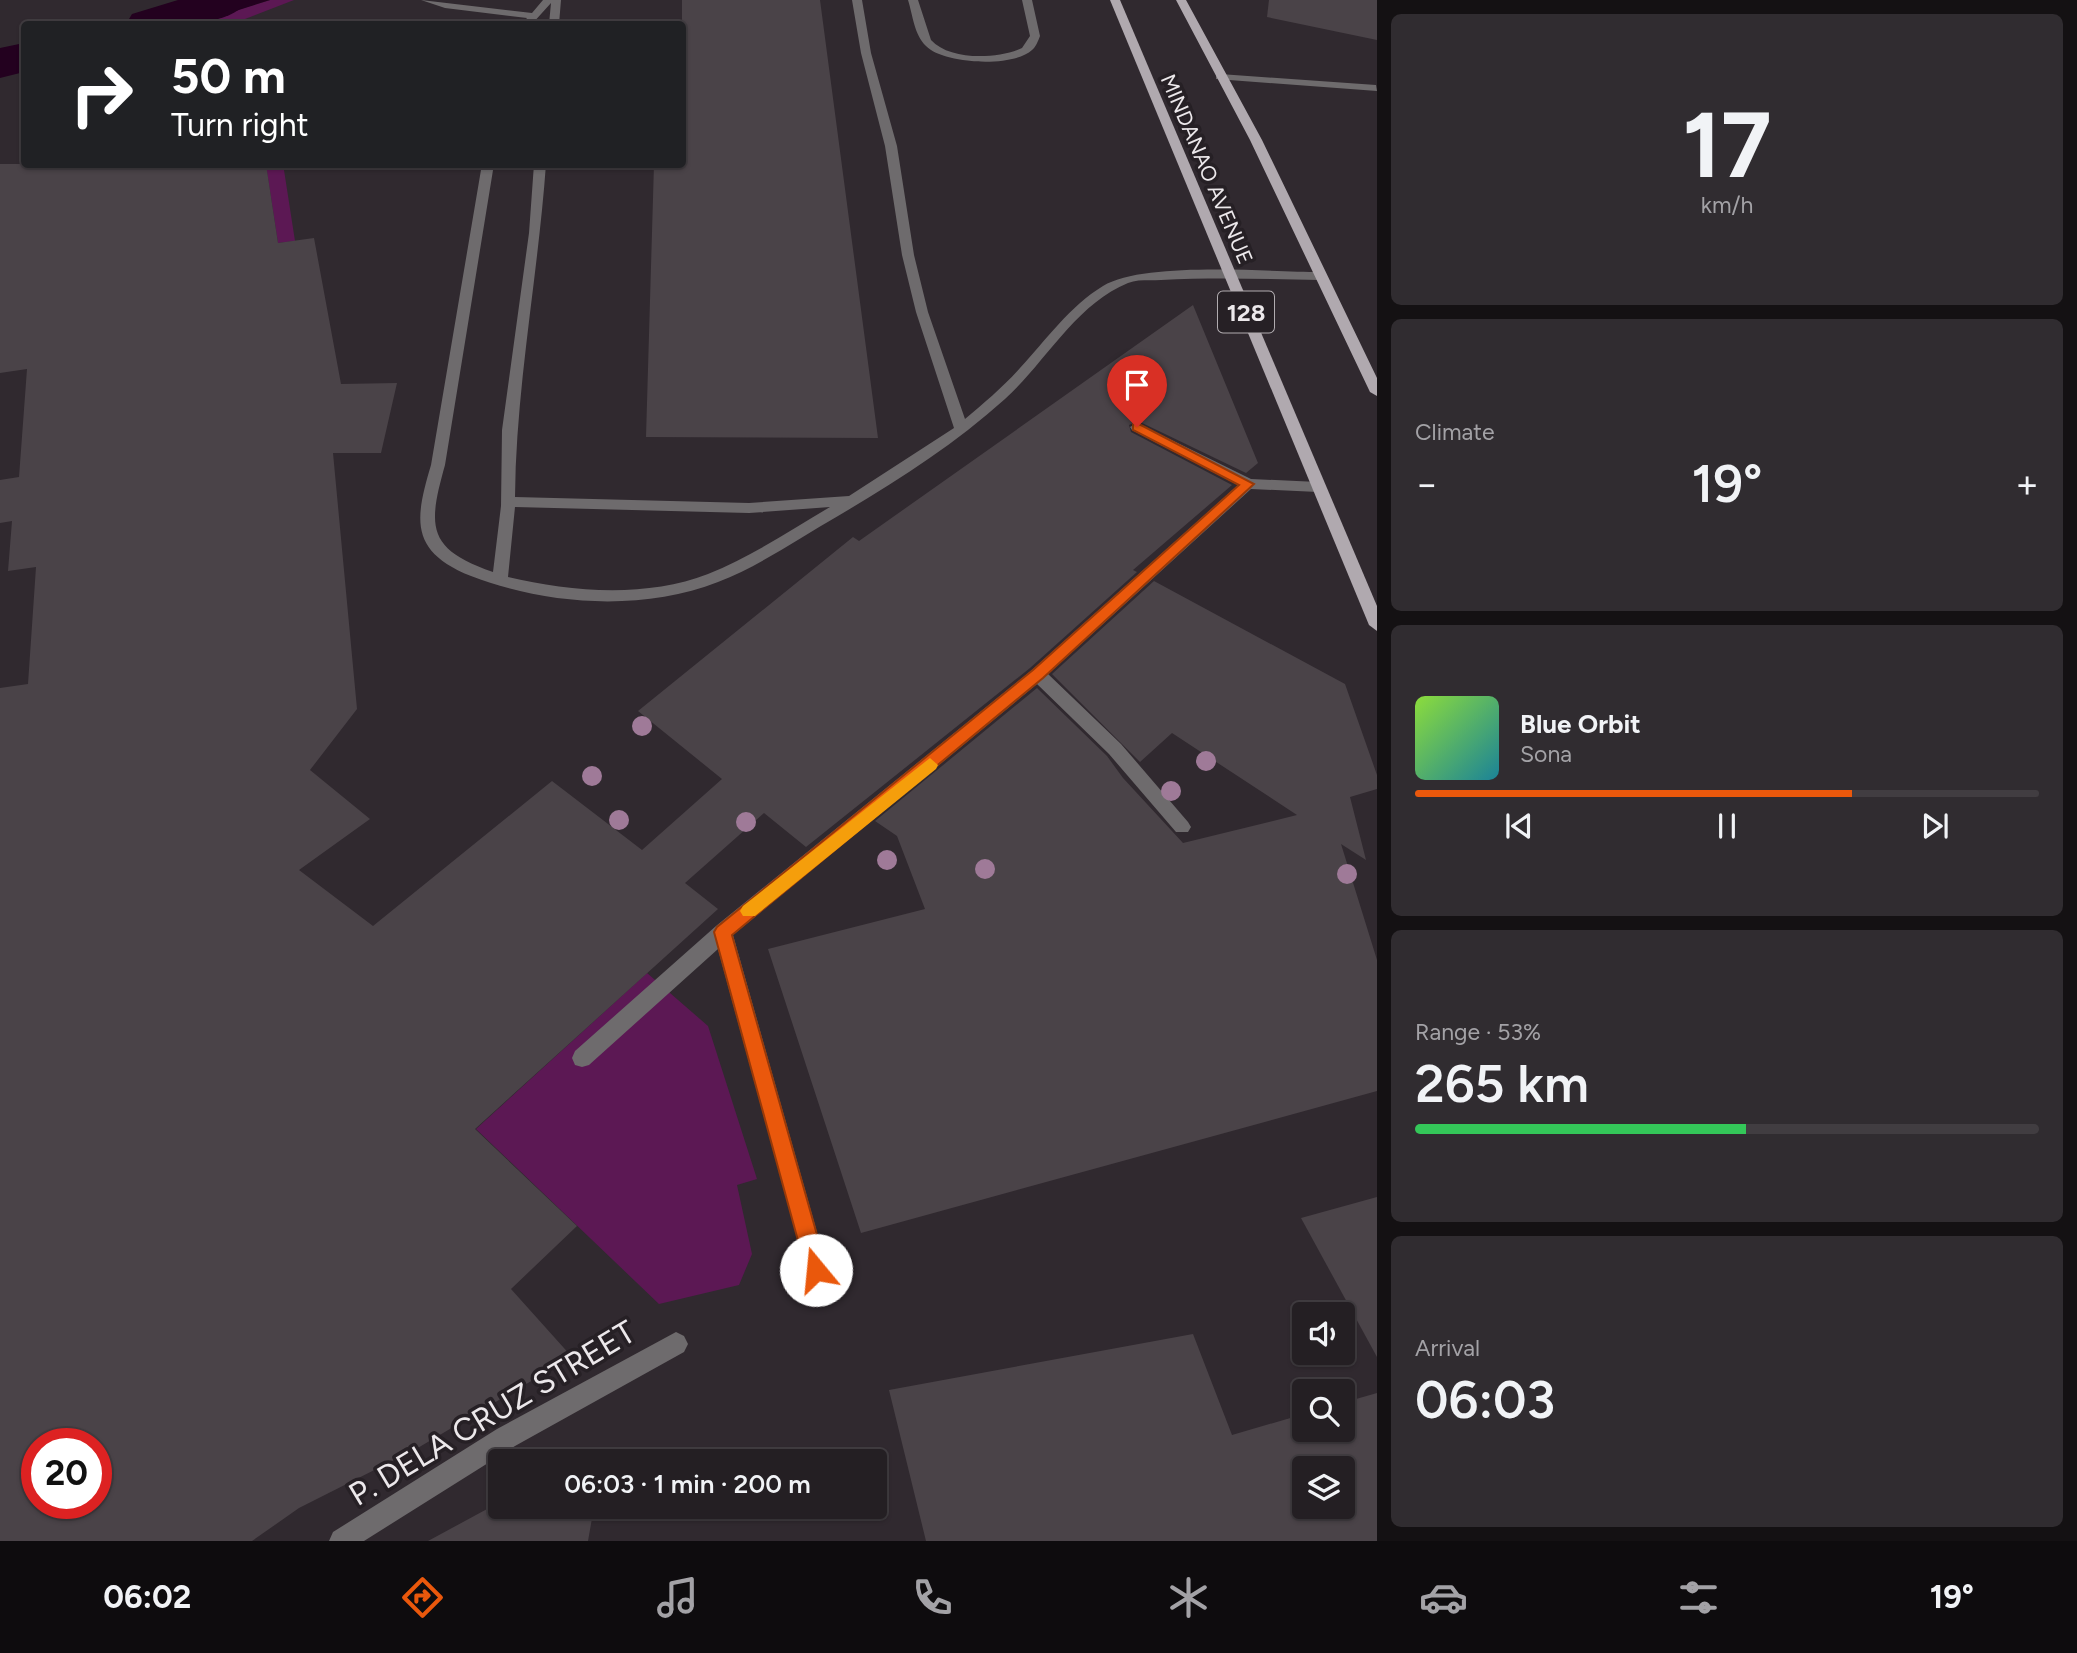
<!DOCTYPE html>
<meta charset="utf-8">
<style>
body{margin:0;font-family:Figtree,sans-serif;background:#302c30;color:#f1f3f6;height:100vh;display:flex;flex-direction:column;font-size:26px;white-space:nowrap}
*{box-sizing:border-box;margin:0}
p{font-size:23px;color:#a3a2a6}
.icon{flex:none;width:38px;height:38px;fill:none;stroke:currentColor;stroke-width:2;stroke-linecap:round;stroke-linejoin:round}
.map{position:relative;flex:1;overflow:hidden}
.sheet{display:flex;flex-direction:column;gap:14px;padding:14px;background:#141113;width:700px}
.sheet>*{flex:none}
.guide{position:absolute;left:21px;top:21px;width:665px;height:147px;border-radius:7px;box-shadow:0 2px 5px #0004,0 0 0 2px #413d41;background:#202124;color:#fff;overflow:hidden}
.buttons{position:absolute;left:1292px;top:1302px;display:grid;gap:14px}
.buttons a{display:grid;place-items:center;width:63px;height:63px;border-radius:7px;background:#241f23;box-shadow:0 2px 5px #0004,0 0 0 2px #413d41;font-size:35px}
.speed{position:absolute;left:21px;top:1428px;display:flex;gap:14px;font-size:35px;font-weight:700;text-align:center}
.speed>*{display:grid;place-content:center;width:91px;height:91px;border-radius:50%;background:#241f23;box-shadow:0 2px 5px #0004,0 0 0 2px #413d41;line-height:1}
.speed .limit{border:10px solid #d22;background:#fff;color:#111}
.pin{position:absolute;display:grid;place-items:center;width:60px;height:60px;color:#fff;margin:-72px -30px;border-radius:50% 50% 50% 0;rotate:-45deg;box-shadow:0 0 7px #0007}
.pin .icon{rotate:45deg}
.me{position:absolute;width:77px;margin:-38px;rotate:343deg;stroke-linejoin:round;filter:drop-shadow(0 0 5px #0008)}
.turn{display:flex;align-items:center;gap:24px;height:147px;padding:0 35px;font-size:32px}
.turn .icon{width:91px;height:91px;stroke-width:2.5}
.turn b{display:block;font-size:49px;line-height:60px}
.big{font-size:52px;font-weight:600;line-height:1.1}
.sheet .widget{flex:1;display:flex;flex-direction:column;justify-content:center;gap:10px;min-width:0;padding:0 24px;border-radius:10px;background:#302c30}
.sheet .dial{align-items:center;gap:0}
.dial b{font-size:91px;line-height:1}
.song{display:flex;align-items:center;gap:21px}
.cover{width:84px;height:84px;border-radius:10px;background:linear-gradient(135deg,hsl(90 70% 55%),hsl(190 70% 35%))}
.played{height:7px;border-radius:4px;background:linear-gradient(90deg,#ea580c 70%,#413d41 70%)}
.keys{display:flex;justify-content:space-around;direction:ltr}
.heat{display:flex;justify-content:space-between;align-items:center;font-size:38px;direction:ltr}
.charge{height:10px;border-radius:5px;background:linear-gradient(90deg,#34c759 53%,#413d41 0)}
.trip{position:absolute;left:488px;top:1449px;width:399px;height:70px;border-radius:7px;background:#241f23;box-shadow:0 2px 5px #0004,0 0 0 2px #413d41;font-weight:600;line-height:70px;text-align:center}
.tabs{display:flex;height:112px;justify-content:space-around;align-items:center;background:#0e0c0e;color:#a3a2a6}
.tabs .icon{width:49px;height:49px}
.tabs .current{color:#ea580c}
.tabs b{font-size:32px;color:#f1f3f6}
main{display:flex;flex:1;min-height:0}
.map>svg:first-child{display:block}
.green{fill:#5c1854}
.water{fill:#23011f}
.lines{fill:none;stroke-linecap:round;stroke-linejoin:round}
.river{fill:#23011f;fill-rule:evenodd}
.building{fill:#4a4348;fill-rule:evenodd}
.service{fill:#6e6b6d;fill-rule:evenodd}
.minor{fill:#6e6b6d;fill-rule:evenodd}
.primary{fill:#b0a9af;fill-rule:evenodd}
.tree{fill:#9f7a98}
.route{fill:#ea580c;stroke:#983908;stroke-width:2}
.slow{fill:#f59e0b}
.labels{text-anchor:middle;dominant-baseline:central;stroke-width:7;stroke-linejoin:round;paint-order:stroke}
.far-street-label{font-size:21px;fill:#ece8eb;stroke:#262025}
.shield{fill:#262025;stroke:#b1acb0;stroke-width:2}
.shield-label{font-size:24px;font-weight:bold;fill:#ece8eb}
.near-street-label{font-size:32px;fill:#ece8eb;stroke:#262025}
</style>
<main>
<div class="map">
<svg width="1377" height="1541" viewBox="0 0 1377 1541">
<rect width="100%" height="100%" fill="#30292f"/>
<g class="green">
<path d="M270 0H294L232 24H192Z"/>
<path d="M266 165H287L284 170 295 241 278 243Z"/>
<path d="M647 973 708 1026 757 1179 737 1185 752 1254 739 1285 659 1304 476 1129Z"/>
</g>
<path class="water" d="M188 0H270L201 22 165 9Z"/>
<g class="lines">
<g class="river">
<path d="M178 0H249C229 29 158 27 126 24L132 14Z"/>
<path d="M24 43V72L0 78V48Z"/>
</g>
</g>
<g class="building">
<path d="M682 0H820L878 438 646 437 654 164H682Z"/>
<path d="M1269 0H1377V40L1267 17Z"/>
<path d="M0 164H266L278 243 314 238 341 384 397 383 381 453H333L357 709 310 770 370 819 299 870 373 926 552 781 642 850 722 779 638 711 853 537 859 541 1193 305 1258 463 1246 473 1138 421 1129 425 1131 432 1232 485 1133 570 1137 572 1030 668 806 847 764 813 685 883 718 909 475 1129 577 1226 511 1289 572 1357 416 1449 299 1508 252 1541H0V688L28 684 36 567 8 571 12 521 0 523V480L19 477 27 369 0 373ZM37 1444H96V1503H37Z"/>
<path d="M1154 581 1345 684 1377 775V789L1350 797 1366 860 1341 844 1377 960V1091L861 1233 768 949 925 909 897 836 875 821 1037 688 1107 756 1123 778 1183 843 1297 815 1172 733 1140 762 1052 674Z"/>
<path d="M1377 1197V1357L1301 1218Z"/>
<path d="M1193 1334 1232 1435 1304 1414V1430H1342V1403L1377 1393V1541H926L889 1390ZM1304 1468H1342V1507H1304Z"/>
<path d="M500 1502V1507H594L588 1541H428Z"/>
</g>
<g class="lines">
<g class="service">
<path d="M421 0 532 13 543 0H561L559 24H549L551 3 532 24H522L527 18 445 8Z"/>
<path d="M852 0H862L871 53 897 146 914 255 928 312 965 419C984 403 1003 387 1020 368 1046 340 1070 306 1103 286 1145 261 1268 272 1320 272L1326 276 1320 280C1267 279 1214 277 1161 280 1150 281 1138 279 1128 283 1076 304 1045 363 1005 399 954 445 897 481 838 516 799 538 760 566 718 582 641 612 546 605 471 576 409 551 415 519 431 465L482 164H494L445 465C428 526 426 549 493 572L501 506 502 430 529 233 534 164H546C538 276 516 386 515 497L749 503 849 496 954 428 916 312 902 255 885 146 861 53ZM515 507 749 513 830 507C791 530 751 557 708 574 646 598 571 592 508 577Z"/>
<path d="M908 0H918L931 40C950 61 998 59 1022 48L1030 36 1022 0H1032L1040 36C1038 41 1036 47 1032 50 1013 68 943 64 926 46 914 34 913 16 908 0Z"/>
<path d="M1220 74 1376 85 1377 91 1216 79V75Z"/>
<path d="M1137 423 1251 479 1318 482 1325 487 1318 492 1251 489 1048 674 1121 744 1188 822 1191 827 1188 832H1176L1109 754 1037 684 733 935 835 1296 832 1304 824 1307 816 1304 813 1296 718 949 589 1065 582 1067 575 1065 572 1058 575 1051 716 926 1032 670 1238 485 1132 430 1130 427Z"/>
</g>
<path class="minor" d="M676 1332 684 1336 688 1344 684 1352 515 1446 364 1541H329L333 1532 497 1429Z"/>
<g class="primary">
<path d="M1110 0H1120L1377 606V631L1369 625Z"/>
<path d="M1176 0H1186L1262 140 1377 378V396L1370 392 1250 140Z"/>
</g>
</g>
<g class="tree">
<circle cx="642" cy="726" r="10"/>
<circle cx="1206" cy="761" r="10"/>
<circle cx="592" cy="776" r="10"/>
<circle cx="1171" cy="791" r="10"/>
<circle cx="619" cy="820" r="10"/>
<circle cx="746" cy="822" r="10"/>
<circle cx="887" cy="860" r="10"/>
<circle cx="985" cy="869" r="10"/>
<circle cx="1347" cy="874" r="10"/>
</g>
<path class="route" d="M1137 423 1254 484 1043 678 732 935 827 1270 824 1278 816 1281 809 1278 806 1270 714 932 717 927 1033 670 1239 485 1133 430V424Z"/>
<path class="slow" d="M930 758 938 765 936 769 755 916H743L740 911 743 906Z"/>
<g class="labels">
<g class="far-street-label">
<text transform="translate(1207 169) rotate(67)">MINDANAO AVENUE</text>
</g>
<rect class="shield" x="1218" y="291.5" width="56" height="41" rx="5"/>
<g class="shield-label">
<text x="1246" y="312">128</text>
</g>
<g class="near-street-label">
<text transform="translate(492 1413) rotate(-31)">P. DELA CRUZ STREET</text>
</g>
</g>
</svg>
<div class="buttons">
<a><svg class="icon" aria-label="sound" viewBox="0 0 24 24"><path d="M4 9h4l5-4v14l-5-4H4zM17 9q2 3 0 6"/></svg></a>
<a><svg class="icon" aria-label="search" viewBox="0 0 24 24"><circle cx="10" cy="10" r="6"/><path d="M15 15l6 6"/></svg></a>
<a><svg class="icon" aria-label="layers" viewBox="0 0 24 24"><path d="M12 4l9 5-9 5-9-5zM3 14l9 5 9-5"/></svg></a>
</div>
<div class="speed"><div class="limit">20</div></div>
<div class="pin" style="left:1137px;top:427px;background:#d93025"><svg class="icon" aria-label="arrive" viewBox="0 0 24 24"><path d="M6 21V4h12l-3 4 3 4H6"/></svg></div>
<svg class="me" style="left:816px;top:1270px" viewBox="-20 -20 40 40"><circle r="19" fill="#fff"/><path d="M0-13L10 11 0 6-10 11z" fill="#ea580c"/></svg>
<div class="trip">06:03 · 1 min · 200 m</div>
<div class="guide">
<div class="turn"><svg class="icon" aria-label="right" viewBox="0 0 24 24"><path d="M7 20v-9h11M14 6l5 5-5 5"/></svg><div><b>50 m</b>Turn right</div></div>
</div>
</div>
<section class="sheet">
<div class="widget dial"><b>17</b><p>km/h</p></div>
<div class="widget"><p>Climate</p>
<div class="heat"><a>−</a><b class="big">19°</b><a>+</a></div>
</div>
<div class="widget">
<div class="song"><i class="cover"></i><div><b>Blue Orbit</b><p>Sona</p></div></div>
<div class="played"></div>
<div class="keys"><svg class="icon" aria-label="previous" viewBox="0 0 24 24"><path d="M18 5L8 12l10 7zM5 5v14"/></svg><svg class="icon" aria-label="pause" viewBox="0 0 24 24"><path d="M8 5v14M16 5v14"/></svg><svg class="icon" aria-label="next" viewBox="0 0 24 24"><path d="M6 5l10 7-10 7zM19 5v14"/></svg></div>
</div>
<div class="widget"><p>Range · 53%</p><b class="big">265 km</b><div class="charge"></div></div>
<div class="widget"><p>Arrival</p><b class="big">06:03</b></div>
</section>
</main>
<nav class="tabs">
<b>06:02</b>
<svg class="icon current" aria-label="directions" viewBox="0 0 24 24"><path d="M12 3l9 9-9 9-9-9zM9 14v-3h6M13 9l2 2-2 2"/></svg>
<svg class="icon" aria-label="music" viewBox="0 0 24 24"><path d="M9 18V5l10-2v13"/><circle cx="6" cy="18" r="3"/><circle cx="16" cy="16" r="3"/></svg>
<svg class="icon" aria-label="phone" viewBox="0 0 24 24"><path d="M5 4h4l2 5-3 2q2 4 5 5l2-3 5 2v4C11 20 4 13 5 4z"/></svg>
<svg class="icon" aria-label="climate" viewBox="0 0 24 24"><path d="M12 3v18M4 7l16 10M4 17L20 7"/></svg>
<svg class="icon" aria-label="car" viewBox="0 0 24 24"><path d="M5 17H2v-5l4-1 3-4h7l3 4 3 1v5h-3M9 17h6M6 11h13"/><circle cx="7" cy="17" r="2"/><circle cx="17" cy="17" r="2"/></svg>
<svg class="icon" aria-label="filters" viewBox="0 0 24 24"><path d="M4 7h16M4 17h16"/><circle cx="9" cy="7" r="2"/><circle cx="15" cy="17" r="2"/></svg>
<b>19°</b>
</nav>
